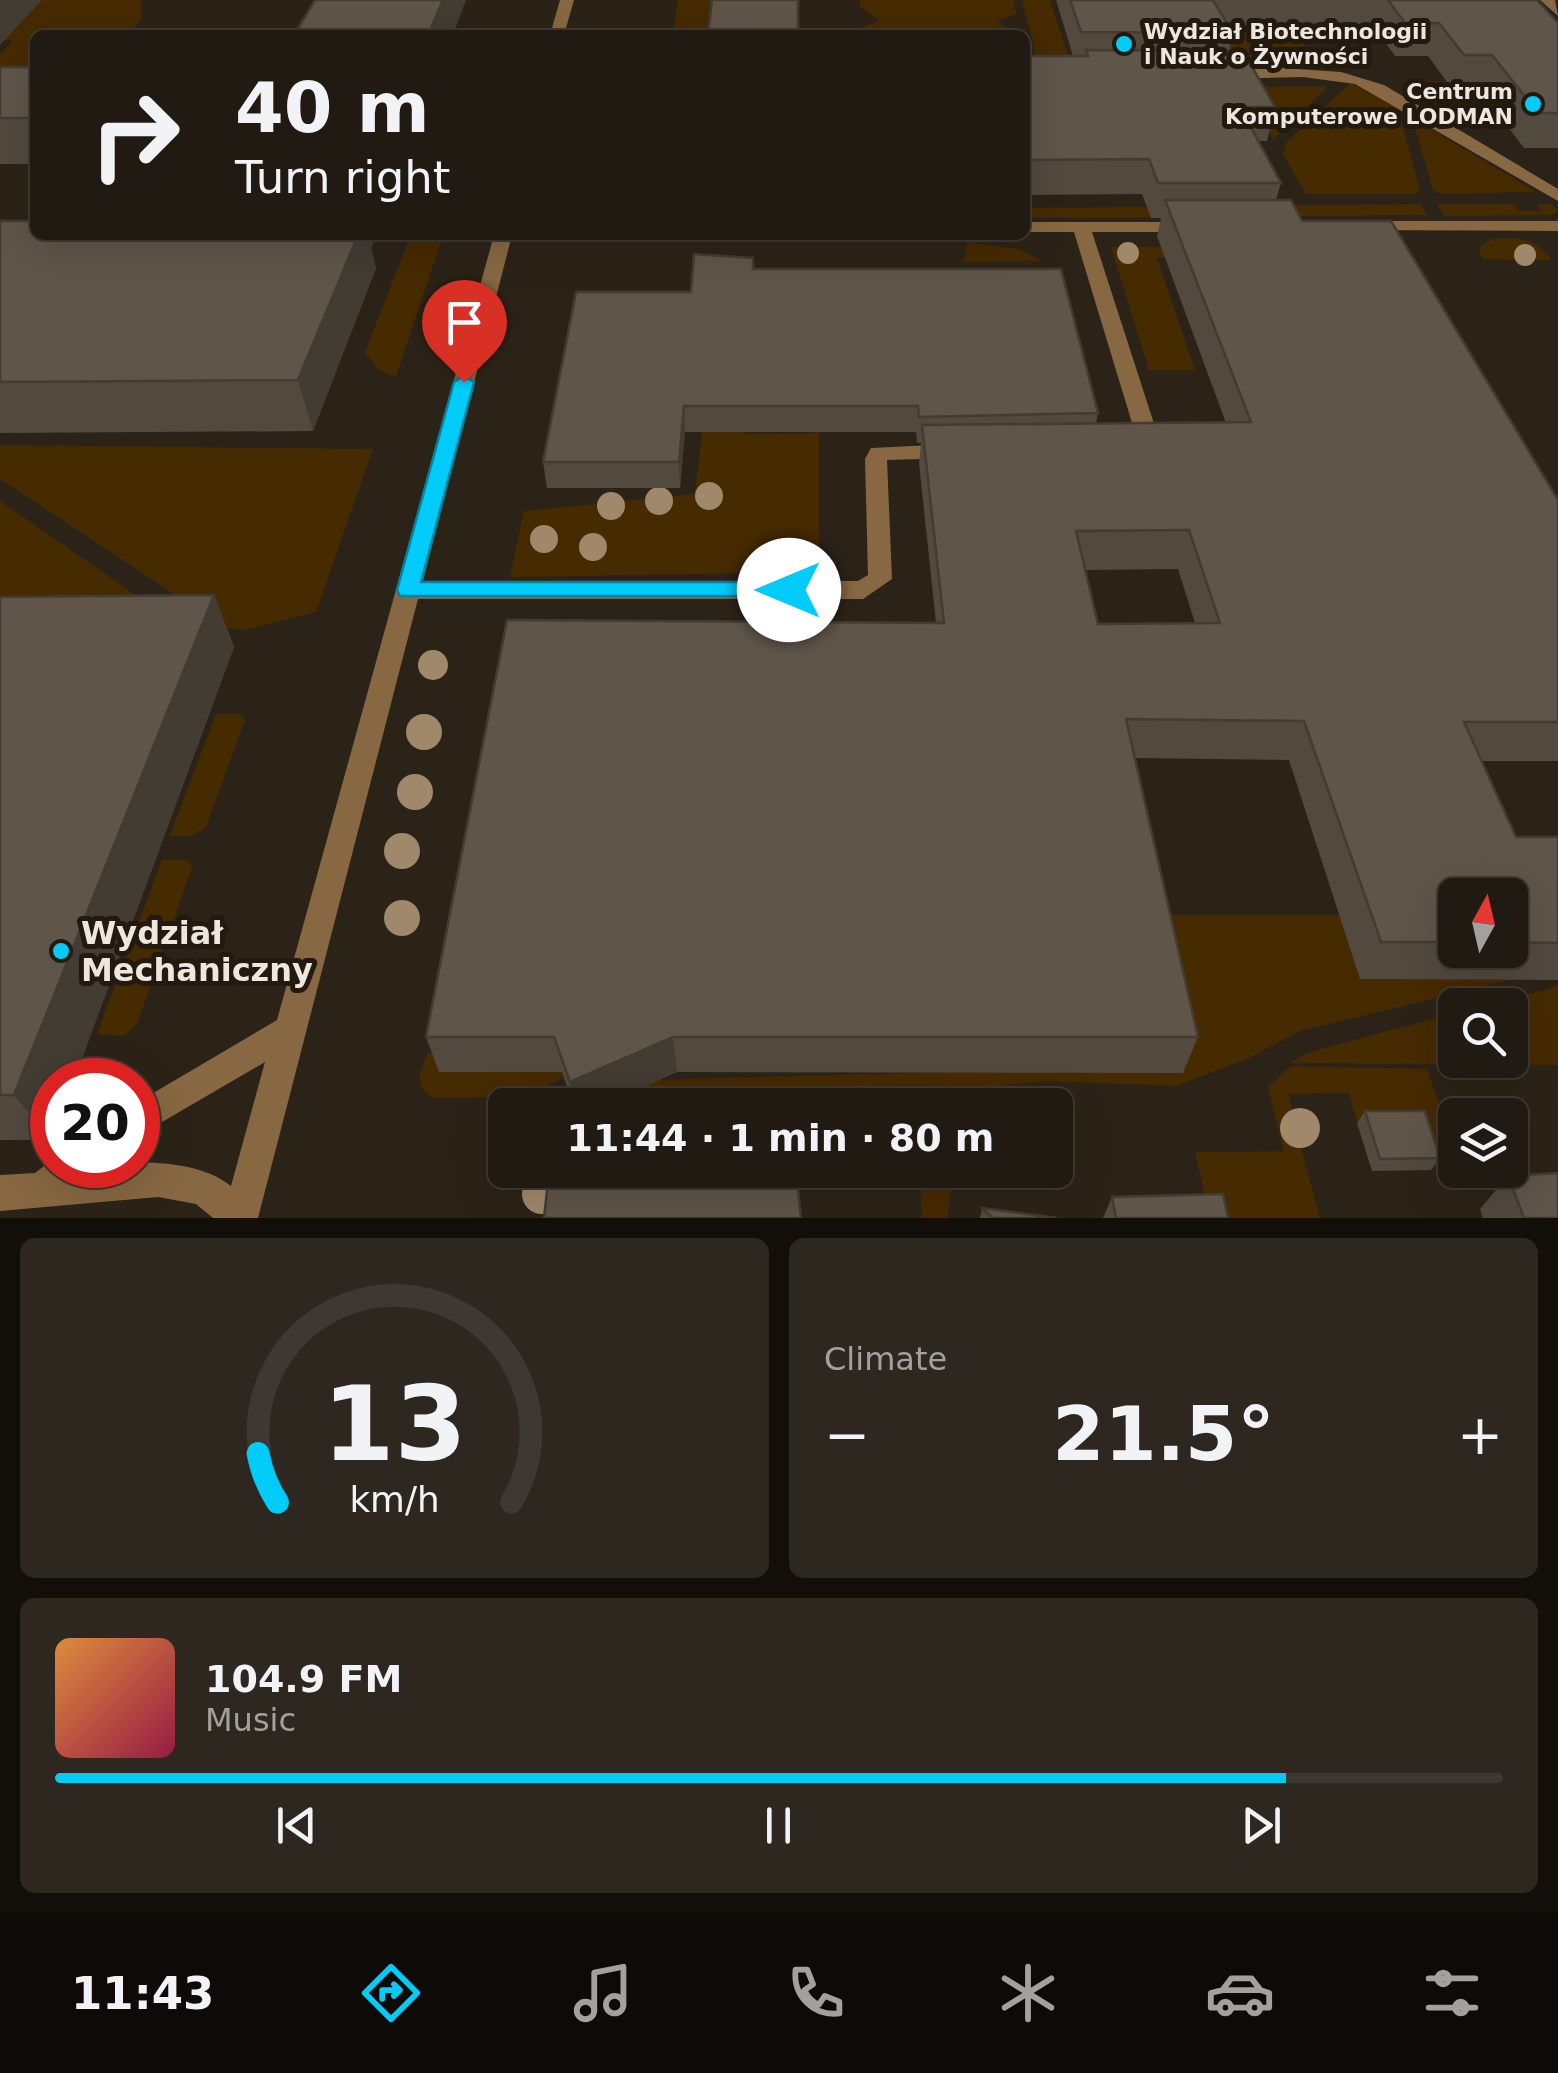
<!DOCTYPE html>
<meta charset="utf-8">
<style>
body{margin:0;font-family:"DejaVu Sans",sans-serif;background:#2d2720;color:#f1f3f6;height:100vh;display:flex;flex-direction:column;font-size:38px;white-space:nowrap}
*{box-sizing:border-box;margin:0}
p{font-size:32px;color:#a2a19f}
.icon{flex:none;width:55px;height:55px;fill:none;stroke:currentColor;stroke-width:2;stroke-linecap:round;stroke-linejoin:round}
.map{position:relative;height:1218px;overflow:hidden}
.panel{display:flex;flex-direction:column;gap:20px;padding:20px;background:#120e0a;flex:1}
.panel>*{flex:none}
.banner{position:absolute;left:30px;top:30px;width:1000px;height:210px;border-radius:15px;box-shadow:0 10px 40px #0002,0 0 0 2px #3e3832;background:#211a12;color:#f1f3f6;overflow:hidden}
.needle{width:65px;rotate:8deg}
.buttons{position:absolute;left:1438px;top:878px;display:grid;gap:20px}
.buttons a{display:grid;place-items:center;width:90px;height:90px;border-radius:15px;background:#211a12;box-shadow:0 10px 40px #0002,0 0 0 2px #3e3832;font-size:50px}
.speed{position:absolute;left:30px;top:1058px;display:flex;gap:20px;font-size:50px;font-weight:700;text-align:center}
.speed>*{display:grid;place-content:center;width:130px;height:130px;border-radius:50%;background:#211a12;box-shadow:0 10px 40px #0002,0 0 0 2px #3e3832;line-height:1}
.speed .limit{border:15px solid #d22;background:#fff;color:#111}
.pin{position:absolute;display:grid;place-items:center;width:85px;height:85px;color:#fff;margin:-102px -42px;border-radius:50% 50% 50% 0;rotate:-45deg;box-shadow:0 0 10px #0007}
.pin .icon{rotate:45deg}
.me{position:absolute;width:110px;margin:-55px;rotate:270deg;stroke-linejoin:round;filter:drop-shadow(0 0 8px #0008)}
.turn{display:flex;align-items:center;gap:35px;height:210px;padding:0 40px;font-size:45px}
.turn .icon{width:130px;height:130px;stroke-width:2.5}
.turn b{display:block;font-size:70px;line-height:85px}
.big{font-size:75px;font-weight:700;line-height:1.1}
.panel .card{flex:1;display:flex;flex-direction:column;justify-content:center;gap:15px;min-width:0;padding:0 35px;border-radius:15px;background:#2d2720}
.panel .dial{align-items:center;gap:0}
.dial svg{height:260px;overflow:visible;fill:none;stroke:#3e3832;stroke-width:7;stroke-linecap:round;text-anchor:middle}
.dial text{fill:#f1f3f6;stroke:none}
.song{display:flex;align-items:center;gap:30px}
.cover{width:120px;height:120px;border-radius:15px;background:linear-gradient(135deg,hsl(30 70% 55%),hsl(340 70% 35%))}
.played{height:10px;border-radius:5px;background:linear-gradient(90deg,#01cbf9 85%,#3e3832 85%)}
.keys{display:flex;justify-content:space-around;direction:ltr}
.heat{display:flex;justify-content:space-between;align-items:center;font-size:55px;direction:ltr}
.panel .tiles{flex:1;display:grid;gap:20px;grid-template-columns:1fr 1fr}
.card:last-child{grid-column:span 2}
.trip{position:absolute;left:488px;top:1088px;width:585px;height:100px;border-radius:15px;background:#211a12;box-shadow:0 10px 40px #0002,0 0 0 2px #3e3832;font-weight:700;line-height:100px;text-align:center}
.tab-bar{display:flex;height:160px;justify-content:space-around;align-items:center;background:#0d0a07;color:#a2a19f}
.tab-bar .icon{width:70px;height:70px}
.tab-bar .active{color:#01cbf9}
.tab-bar b{font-size:45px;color:#f1f3f6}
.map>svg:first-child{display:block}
.green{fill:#462a00}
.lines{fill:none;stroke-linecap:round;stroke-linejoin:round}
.minor{fill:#876842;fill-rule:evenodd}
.tree{fill:#a0886a}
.wall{fill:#52493f;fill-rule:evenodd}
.shaded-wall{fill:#423c33}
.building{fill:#5f5549;stroke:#423c33;stroke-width:2.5;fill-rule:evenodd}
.route{fill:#01cbf9;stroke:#0184a2;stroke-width:2.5}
.poi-dot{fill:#01cbf9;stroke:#22190f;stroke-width:4}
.labels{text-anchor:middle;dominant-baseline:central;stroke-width:10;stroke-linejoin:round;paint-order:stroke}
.far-poi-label{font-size:22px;font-weight:bold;fill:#ede7e0;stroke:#22190f;text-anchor:start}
.near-poi-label{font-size:32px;font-weight:bold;fill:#ede7e0;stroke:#22190f;text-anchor:start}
</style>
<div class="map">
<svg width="1558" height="1218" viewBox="0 0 1558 1218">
<rect width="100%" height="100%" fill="#2c2318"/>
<g class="green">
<path d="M0 0H141V19L129 35H35V87L0 83V55L13 40H0Z"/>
<path d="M678 0H718L714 35H673Z"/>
<path d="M860 0H1013L1017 14 996 21 1020 35H861V27L880 21 860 7Z"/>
<path d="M1022 0H1050L1072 68 1039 67Z"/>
<path d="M1174 31 1293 32 1325 68 1191 69Z"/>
<path d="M1447 81 1455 92H1489L1513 119C1472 119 1437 121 1412 82Z"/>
<path d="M1351 83 1398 109 1420 190 1415 194H1306L1283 154 1286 143Z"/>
<path d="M1329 86 1273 140 1247 93 1255 87Z"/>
<path d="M1412 118 1536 192 1441 194 1433 190Z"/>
<path d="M1420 204 1428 215 1025 218V208Z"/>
<path d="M1437 204H1513L1519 211H1541L1537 204H1552L1558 211 1551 215 1445 216Z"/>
<path d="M411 235H443L396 377 378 370 365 352Z"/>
<path d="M1492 239C1517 236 1537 239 1552 260L1482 259 1479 247Z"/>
<path d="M967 242 1019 249 1043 261 964 262Z"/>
<path d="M1111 247H1371L1157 258 1195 370H1149Z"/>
<path d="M745 393 743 434 819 433V572L510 577 524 511 695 494 706 394Z"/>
<path d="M0 445 373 449 316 612 245 630 224 627 0 479Z"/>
<path d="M0 501 192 634H0Z"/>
<path d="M216 714H240L245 720 206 827 192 836H170Z"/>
<path d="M162 860H187L192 867 137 1024 124 1036 97 1034Z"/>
<path d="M1149 915H1340L1515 979 1300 1031 1247 1059 1176 1086 1047 1081 995 1086 877 1085 793 1100 736 1105H646L648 1084 657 1080 912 1073 1182 1072Z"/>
<path d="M1558 986V1065L1289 1063 1310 1052 1455 1013V1060H1510V1005H1487Z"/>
<path d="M444 1044 440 1072H573L524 1097 433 1098 421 1088 419 1075 427 1054Z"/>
<path d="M1291 1066 1427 1069 1455 1150V1163L1429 1165 1357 1123 1349 1093 1289 1094 1293 1116 1300 1117 1309 1142 1300 1144 1320 1218H1210L1195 1152 1284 1151 1268 1087Z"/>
<path d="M919 1170H954L947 1218H922Z"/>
</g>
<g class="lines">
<g class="minor">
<path d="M560 0H574L564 35H550Z"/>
<path d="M1540 0H1555L1558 16Z"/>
<path d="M1283 68 1341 72 1384 85 1558 189V201L1355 84 1303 77 1225 79 1217 74 1225 69Z"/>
<path d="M1363 221H1558V231L1357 230V222Z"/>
<path d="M1025 222H1193L1202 227 1193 232H1092L1158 436 1153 450 1134 456 1123 449 1136 436 1074 232H1025Z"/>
<path d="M494 235H512L423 581H858L868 575 865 459 871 448 954 444 965 451 954 458 887 460 892 579 863 599H418L258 1218H213L196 1204 158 1197 0 1211V1175L35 1173 52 1160V1165C105 1165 187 1151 231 1186L265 1062 138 1136V1102L277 1020Z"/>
</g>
</g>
<g class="tree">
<circle cx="1128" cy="253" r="11"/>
<circle cx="1525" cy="255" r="11"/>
<circle cx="709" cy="496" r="14"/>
<circle cx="659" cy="501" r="14"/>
<circle cx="611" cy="506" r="14"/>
<circle cx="544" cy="539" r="14"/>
<circle cx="593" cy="547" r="14"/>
<circle cx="433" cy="665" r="15"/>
<circle cx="424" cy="732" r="18"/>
<circle cx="415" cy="792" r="18"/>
<circle cx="402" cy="851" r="18"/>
<circle cx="402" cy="918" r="18"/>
<circle cx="1300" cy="1128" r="20"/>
<circle cx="542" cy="1194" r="20"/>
</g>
<g class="wall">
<path d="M1056 0H1537L1558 23V148H1524L1479 89H1452L1428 56H1395L1377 31H1231L1233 33 1229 51 1275 107 1267 141H1258L1281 183 1276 200 1302 221 1558 500V761H1482L1516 837H1558V980L1360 979 1289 760 1135 758 1198 1037 1183 1073 677 1072 603 1105H573L562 1072H439L426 1037 936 623 919 463 921 443H917L916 432H685L680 488H547L543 462 691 292 753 269 1098 413 1096 423H1226L1157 236 1161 218H1151L1142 194 1025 195V56H1073ZM1178 569 1195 623 1098 624 1085 570ZM1455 895H1510V950H1455Z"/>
<rect x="0" y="67" width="35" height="97"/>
<path d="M0 221 35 235H376L371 248 376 268 313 431 0 433Z"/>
<path d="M214 595 234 647 74 1080H52V1140H0V597Z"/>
<path d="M1365 1111 1440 1158 1431 1170 1372 1171 1357 1123Z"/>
<path d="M1508 1176 1558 1218H1483L1480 1209Z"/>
<path d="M1112 1197 1228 1218H1103Z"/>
<path d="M982 1208 1057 1218H980Z"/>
</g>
<g class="shaded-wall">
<path d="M0 0H42L0 45Z"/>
<path d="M443 0H466L453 35H428Z"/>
<path d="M355 235H376L371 248 376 268 313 431 298 380Z"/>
<path d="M684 406 685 432 680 488 679 462Z"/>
<path d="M214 595 234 647 74 1080H52V1140L14 1095Z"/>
<path d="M673 1037 677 1072 603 1105H575L570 1082Z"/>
</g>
<g class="building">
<path d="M315 0H443L428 35H294Z"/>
<path d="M712 0H798V35H708Z"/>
<path d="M1070 0H1213L1233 33 1081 32Z"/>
<path d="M1388 0H1537L1558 23V113H1538L1492 55H1464L1439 23H1405Z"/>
<path d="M1086 50 1243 51 1275 107H1240L1281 183H1158L1149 159 1025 160V56H1088Z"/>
<rect x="0" y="67" width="35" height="51"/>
<path d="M1165 200H1291L1302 221H1391L1558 500V722H1464L1516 837H1558V943L1510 942V895H1455V942H1381L1304 721 1126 719 1198 1037H673L570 1082 554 1037H426L507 620 944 623 922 425 1251 422ZM1189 530 1220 623 1098 624 1076 531Z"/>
<path d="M0 221H35V235H358L298 380 0 382Z"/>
<path d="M694 254 753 258V269H1061L1098 413 919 417 918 406H684L679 462H543L576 292H691Z"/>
<path d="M214 595 14 1095H0V597Z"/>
<path d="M1365 1111H1425L1440 1158 1380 1159Z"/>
<path d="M796 1170 801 1218H544L549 1173Z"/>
<path d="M1558 1173V1218H1524L1508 1176Z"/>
<path d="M1223 1194 1228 1218H1116L1112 1197Z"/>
<path d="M982 1208 1057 1218H993Z"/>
</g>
<path class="route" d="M464 376 474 382 421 582H789L800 590 797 596H400L397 590 454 382Z"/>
<g class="poi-dot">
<circle cx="1124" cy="44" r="10"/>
<circle cx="1533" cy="104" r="10"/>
<circle cx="61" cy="951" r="10"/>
</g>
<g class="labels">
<g class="far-poi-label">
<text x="1144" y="31">Wydział Biotechnologii<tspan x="1144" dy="25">i Nauk o Żywności</tspan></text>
<text x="1513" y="91" text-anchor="end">Centrum<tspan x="1513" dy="25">Komputerowe LODMAN</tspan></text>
</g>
<g class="near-poi-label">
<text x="81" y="933">Wydział<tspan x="81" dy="37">Mechaniczny</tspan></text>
</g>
</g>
</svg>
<div class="buttons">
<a><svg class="needle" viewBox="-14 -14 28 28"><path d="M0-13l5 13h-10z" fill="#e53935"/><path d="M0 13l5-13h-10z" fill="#a2a19f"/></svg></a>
<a><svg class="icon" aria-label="search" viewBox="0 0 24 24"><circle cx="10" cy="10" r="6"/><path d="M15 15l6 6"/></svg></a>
<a><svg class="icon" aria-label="layers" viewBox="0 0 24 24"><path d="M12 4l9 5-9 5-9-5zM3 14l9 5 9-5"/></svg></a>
</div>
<div class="speed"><div class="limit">20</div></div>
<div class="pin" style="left:464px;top:382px;background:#d93025"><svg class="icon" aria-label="arrive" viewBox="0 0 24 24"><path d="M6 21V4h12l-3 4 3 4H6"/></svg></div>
<svg class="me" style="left:789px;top:590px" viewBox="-20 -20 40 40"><circle r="19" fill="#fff"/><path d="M0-13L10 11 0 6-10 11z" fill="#01cbf9"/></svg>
<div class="trip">11:44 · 1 min · 80 m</div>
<div class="banner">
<div class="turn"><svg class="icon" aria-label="right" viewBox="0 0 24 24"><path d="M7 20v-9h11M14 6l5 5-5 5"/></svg><div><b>40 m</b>Turn right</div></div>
</div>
</div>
<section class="panel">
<div class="tiles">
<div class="card dial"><svg viewBox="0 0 100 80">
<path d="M14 69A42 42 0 1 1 86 69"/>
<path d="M14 69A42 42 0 0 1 8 54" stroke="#01cbf9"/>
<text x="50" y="56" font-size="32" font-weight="700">13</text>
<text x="50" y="72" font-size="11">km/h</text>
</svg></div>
<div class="card"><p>Climate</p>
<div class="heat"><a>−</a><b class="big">21.5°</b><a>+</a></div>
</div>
<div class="card">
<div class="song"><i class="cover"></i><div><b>104.9 FM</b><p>Music</p></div></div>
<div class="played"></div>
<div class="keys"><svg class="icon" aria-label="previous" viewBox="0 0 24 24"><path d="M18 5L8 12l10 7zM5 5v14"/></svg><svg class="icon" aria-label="pause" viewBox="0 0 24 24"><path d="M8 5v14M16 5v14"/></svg><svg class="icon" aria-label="next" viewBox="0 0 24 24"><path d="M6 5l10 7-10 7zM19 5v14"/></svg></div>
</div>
</div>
</section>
<nav class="tab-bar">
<b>11:43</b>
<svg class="icon active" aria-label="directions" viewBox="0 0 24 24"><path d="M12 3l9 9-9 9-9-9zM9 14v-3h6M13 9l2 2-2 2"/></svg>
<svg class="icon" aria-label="music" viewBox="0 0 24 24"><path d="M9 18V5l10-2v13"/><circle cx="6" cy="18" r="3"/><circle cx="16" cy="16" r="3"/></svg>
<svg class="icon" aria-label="phone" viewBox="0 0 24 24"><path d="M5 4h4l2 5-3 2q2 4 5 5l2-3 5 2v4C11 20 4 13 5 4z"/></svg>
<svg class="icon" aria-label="climate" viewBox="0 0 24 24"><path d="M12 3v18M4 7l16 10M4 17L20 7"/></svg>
<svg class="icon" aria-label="car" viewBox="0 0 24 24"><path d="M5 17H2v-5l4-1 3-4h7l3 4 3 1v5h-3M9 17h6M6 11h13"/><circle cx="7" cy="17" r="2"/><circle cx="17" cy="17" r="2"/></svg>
<svg class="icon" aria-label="filters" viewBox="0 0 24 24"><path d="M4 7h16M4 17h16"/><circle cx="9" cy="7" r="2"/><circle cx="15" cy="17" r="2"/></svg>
</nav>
